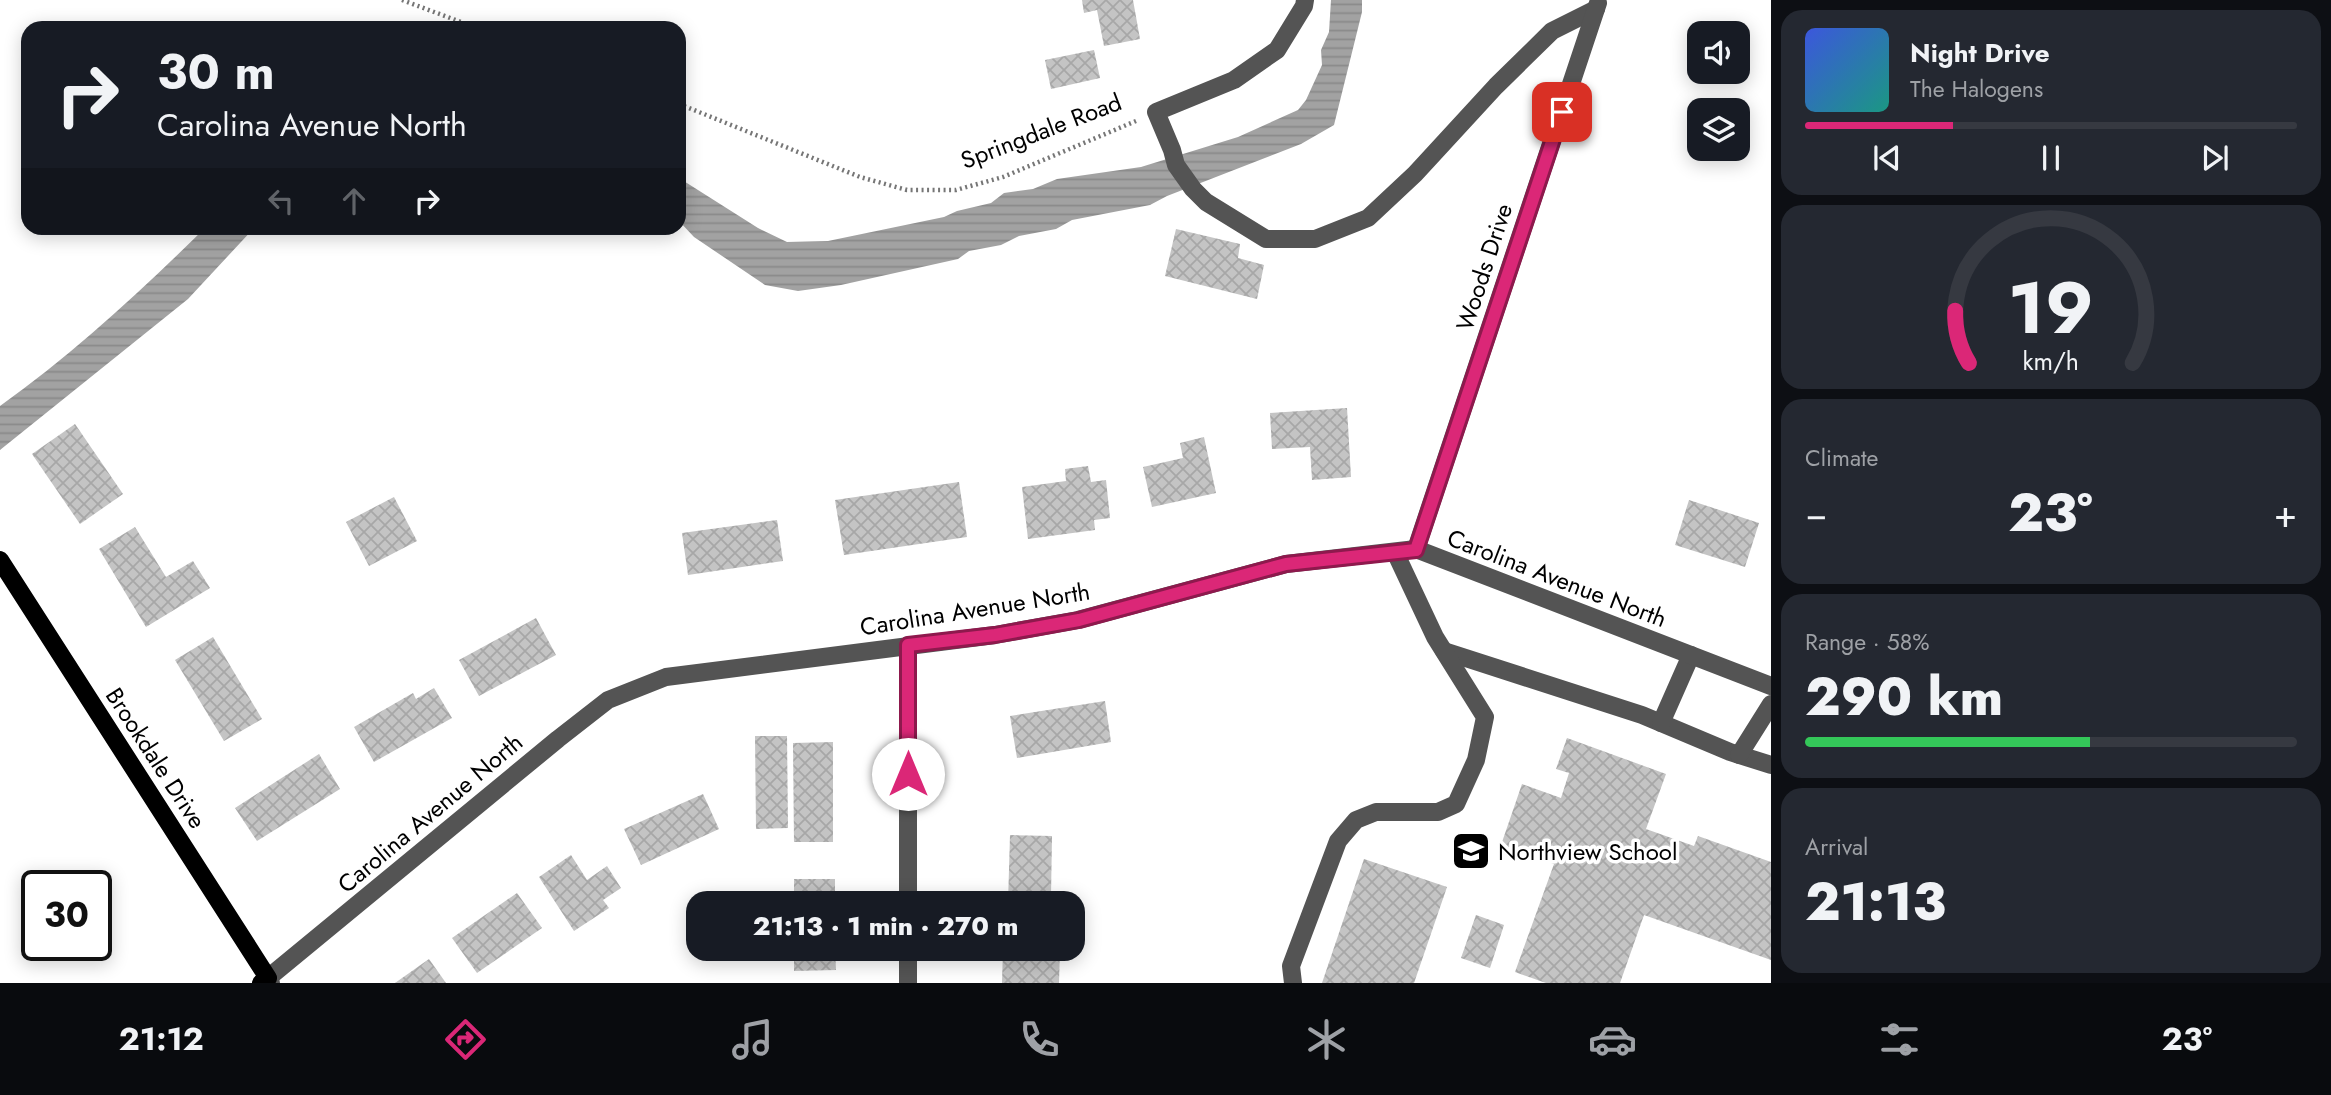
<!DOCTYPE html>
<meta charset="utf-8">
<style>
body{margin:0;font-family:Jost,sans-serif;background:#242831;color:#f1f3f6;height:100vh;display:flex;flex-direction:column;font-size:26px;white-space:nowrap}
*{box-sizing:border-box;margin:0}
p{font-size:23px;color:#9ea1a6}
.icon{flex:none;width:38px;height:38px;fill:none;stroke:currentColor;stroke-width:2;stroke-linecap:round;stroke-linejoin:round}
.map{position:relative;flex:1;overflow:hidden}
.drawer{display:flex;flex-direction:column;gap:10px;padding:10px;background:#0d0f14;width:560px}
.drawer>*{flex:none}
.top-card{position:absolute;left:21px;top:21px;width:665px;height:214px;border-radius:21px;box-shadow:0 4px 18px #0003;background:#171b24;color:#f1f3f6;overflow:hidden}
.fabs{position:absolute;left:1687px;top:21px;display:grid;gap:14px}
.fabs a{display:grid;place-items:center;width:63px;height:63px;border-radius:14px;background:#171b24;box-shadow:0 4px 18px #0003;font-size:35px}
.speed{position:absolute;left:21px;top:870px;display:flex;gap:14px;font-size:35px;font-weight:700;text-align:center}
.speed>*{display:grid;place-content:center;width:91px;height:91px;border-radius:50%;background:#171b24;box-shadow:0 4px 18px #0003;line-height:1}
.speed .limit{border:4px solid #111;border-radius:10px;background:#fff;color:#111}
.pin{position:absolute;display:grid;place-items:center;width:60px;height:60px;color:#fff;margin:-30px;border-radius:14px;box-shadow:0 4px 10px #0006}
.me{position:absolute;width:77px;margin:-38px;rotate:0deg;stroke-linejoin:round;filter:drop-shadow(0 0 5px #0008)}
.turn{display:flex;align-items:center;gap:24px;height:147px;padding:0 21px;font-size:32px}
.turn .icon{width:91px;height:91px;stroke-width:2.5}
.turn b{display:block;font-size:49px;line-height:60px}
.lanes{display:flex;align-items:center;height:66px;padding:0 21px;background:#0003;justify-content:center;gap:35px;direction:ltr}
.lanes .off{opacity:.35}
.big{font-size:52px;font-weight:800;line-height:1.1}
.drawer .card{flex:1;display:flex;flex-direction:column;justify-content:center;gap:10px;min-width:0;padding:0 24px;border-radius:21px;background:#242831}
.drawer .dial{align-items:center;gap:0}
.dial svg{height:182px;overflow:visible;fill:none;stroke:#363941;stroke-width:7;stroke-linecap:round;text-anchor:middle}
.dial text{fill:#f1f3f6;stroke:none}
.song{display:flex;align-items:center;gap:21px}
.cover{width:84px;height:84px;border-radius:10px;background:linear-gradient(135deg,hsl(230 70% 55%),hsl(170 70% 35%))}
.played{height:7px;border-radius:4px;background:linear-gradient(90deg,#db2777 30%,#363941 30%)}
.keys{display:flex;justify-content:space-around;direction:ltr}
.heat{display:flex;justify-content:space-between;align-items:center;font-size:38px;direction:ltr}
.charge{height:10px;border-radius:5px;background:linear-gradient(90deg,#34c759 58%,#363941 0)}
.trip{position:absolute;left:686px;top:891px;width:399px;height:70px;border-radius:21px;background:#171b24;box-shadow:0 4px 18px #0003;font-weight:800;line-height:70px;text-align:center}
.tab-bar{display:flex;height:112px;justify-content:space-around;align-items:center;background:#090b0e;color:#9ea1a6}
.tab-bar .icon{width:49px;height:49px}
.tab-bar .selected{color:#db2777}
.tab-bar b{font-size:32px;color:#f1f3f6}
main{display:flex;flex:1;min-height:0}
.map>svg:first-child{display:block}
.water{fill:url(#water-rules)}
.building{fill:url(#building-cross-hatch)}
.lines{fill:none;stroke-linecap:round;stroke-linejoin:round}
.path{stroke:#767676;stroke-width:4.5;stroke-dasharray:2 3.5;stroke-linecap:butt}
.minor{stroke:#545454;stroke-width:18}
.major{stroke:#000;stroke-width:18}
.route-casing{stroke:#8e194d;stroke-width:18}
.route{stroke:#db2777;stroke-width:12}
.labels{text-anchor:middle;dominant-baseline:central;stroke-width:7;stroke-linejoin:round;paint-order:stroke}
.street-label{font-size:24px;fill:#000;stroke:#fff}
.poi-label{font-size:24px;fill:#000;stroke:#fff;text-anchor:start}
</style>
<main>
<div class="map">
<svg width="1771" height="983" viewBox="0 0 1771 983">
<defs>
<pattern id="water-rules" width="6" height="5" patternUnits="userSpaceOnUse" patternTransform="scale(1.75)"><rect width="6" height="5" fill="#a2a2a2"/><path d="M0 2.5h6" fill="none" stroke="#8a8a8a"/></pattern>
<pattern id="building-cross-hatch" width="8" height="8" patternUnits="userSpaceOnUse" patternTransform="scale(1.75)"><rect width="8" height="8" fill="#c4c4c4"/><path d="M0 0l8 8M0 8l8-8" fill="none" stroke="#a7a7a7"/></pattern>
</defs>
<rect width="100%" height="100%" fill="#fff"/>
<g class="water">
<path d="M1331 0H1362V12L1334 125 1301 144 1167 196 1150 205 1072 220 1056 229 1019 236 1001 245 969 251 958 259 841 285 798 291 765 285 694 237 679 221V178L758 228 787 242 828 241 944 217 957 211 991 203 1004 193 1033 189 1057 179 1141 167 1238 137 1298 110 1306 100 1322 65 1321 50 1329 32Z"/>
<path d="M205 228H254L188 299 0 450V406C73 354 141 291 205 228Z"/>
</g>
<g class="building">
<path d="M1082 0H1133L1140 39 1104 46 1097 10 1084 13Z"/>
<path d="M1094 50 1100 78 1051 89 1045 60Z"/>
<path d="M1176 229 1240 244 1238 258 1264 265 1257 299 1165 276Z"/>
<path d="M1347 408 1351 477 1312 480 1310 447 1272 449 1270 413Z"/>
<path d="M75 424 123 494 80 524 32 454Z"/>
<path d="M1204 437 1216 493 1152 507 1143 467 1183 458 1180 443Z"/>
<path d="M1088 466 1091 482 1106 480 1110 518 1094 520 1095 530 1028 539 1022 487 1066 481 1065 469Z"/>
<path d="M959 482 967 537 844 555 835 500Z"/>
<path d="M394 497 417 541 369 566 346 522Z"/>
<path d="M1689 500 1759 523 1745 567 1675 545Z"/>
<path d="M777 520 783 561 688 575 682 533Z"/>
<path d="M135 527 166 577 193 561 210 588 146 627 99 549Z"/>
<path d="M536 618 556 655 479 696 459 660Z"/>
<path d="M213 637 262 719 224 741 175 660Z"/>
<path d="M434 688 452 718 374 762 354 727 413 693 416 699Z"/>
<path d="M1105 701 1111 742 1017 758 1010 716Z"/>
<path d="M755 736H787L788 828 756 829Z"/>
<path d="M1567 738 1666 774 1646 829 1694 846 1698 836 1771 862V960L1644 915 1620 983H1546L1515 972 1554 864 1501 845 1522 784 1561 798 1569 773 1556 769Z"/>
<path d="M833 742V842H794L793 743Z"/>
<path d="M319 754 340 789 257 841 235 808Z"/>
<path d="M703 794 719 829 641 865 624 829Z"/>
<path d="M1010 835 1052 836 1051 896 1071 897 1070 903H1008Z"/>
<path d="M571 855 587 880 607 866 621 888 603 900 609 908 574 931 539 877Z"/>
<path d="M1364 859 1447 887 1414 983H1322Z"/>
<rect x="794" y="879" width="41" height="24"/>
<path d="M517 893 542 928 477 973 452 938Z"/>
<path d="M1476 915 1504 925 1490 968 1461 958Z"/>
<path d="M794 948H835L836 970 794 971Z"/>
<path d="M1003 948 1060 949 1059 983H1002Z"/>
<path d="M429 959 446 983H395Z"/>
</g>
<g class="lines">
<g class="path">
<path d="M402 0 477 28"/>
<path d="M679 104 860 177 907 190H956L1003 177 1136 121"/>
</g>
<g class="minor">
<path d="M1305 0 1304 6 1277 50 1234 80 1156 112 1172 150 1176 165 1193 189 1206 202 1266 239H1315L1368 218 1415 174 1496 86 1552 31 1596 9"/>
<path d="M1416 549 1598 3"/>
<path d="M908 645V903"/>
<path d="M1444 651 1642 715 1730 752 1771 765"/>
<path d="M1661 723 1691 655"/>
<path d="M1739 755 1771 704"/>
<path d="M908 948V983"/>
<path d="M271 983 268 978 558 739 608 700 666 677 995 635 1078 620 1286 564 1416 549 1771 686"/>
<path d="M1293 983 1291 966 1338 841 1356 820 1376 812H1438L1456 804 1476 760 1485 717 1435 637 1395 552"/>
</g>
<path class="major" d="M0 560 268 978 261 983"/>
</g>
<g class="lines">
<defs>
<path id="route" d="M908 774V645L995 635 1079 620 1286 564 1416 550 1562 112"/>
</defs>
<use href="#route" class="route-casing"/>
<use href="#route" class="route"/>
</g>
<defs>
<symbol id="school-square" viewBox="-11 -11 22 22"><rect x="-9" y="-9" width="18" height="18" rx="4" fill="#000" stroke="#fff"/><path d="M0-5L7-2L0 1L-7-2ZM-4 1L0 2.5L4 1V4Q0 6-4 4Z" fill="#fff"/></symbol>
</defs>
<g fill-rule="evenodd">
<use href="#school-square" x="1449" y="829" width="44" height="44"/>
</g>
<g class="labels">
<g class="street-label">
<text transform="translate(1041 131) rotate(-21)">Springdale Road</text>
<text transform="translate(1484 267) rotate(-72)">Woods Drive</text>
<text transform="translate(1557 578) rotate(21)">Carolina Avenue North</text>
<text transform="translate(975 609) rotate(-9)">Carolina Avenue North</text>
<text transform="translate(156 758) rotate(57)">Brookdale Drive</text>
<text transform="translate(430 813) rotate(-40)">Carolina Avenue North</text>
</g>
<g class="poi-label">
<text x="1498" y="851">Northview School</text>
</g>
</g>
</svg>
<div class="fabs">
<a><svg class="icon" aria-label="sound" viewBox="0 0 24 24"><path d="M4 9h4l5-4v14l-5-4H4zM17 9q2 3 0 6"/></svg></a>
<a><svg class="icon" aria-label="layers" viewBox="0 0 24 24"><path d="M12 4l9 5-9 5-9-5zM3 14l9 5 9-5"/></svg></a>
</div>
<div class="speed"><div class="limit">30</div></div>
<div class="pin" style="left:1562px;top:112px;background:#d93025"><svg class="icon" aria-label="arrive" viewBox="0 0 24 24"><path d="M6 21V4h12l-3 4 3 4H6"/></svg></div>
<svg class="me" style="left:908px;top:774px" viewBox="-20 -20 40 40"><circle r="19" fill="#fff"/><path d="M0-13L10 11 0 6-10 11z" fill="#db2777"/></svg>
<div class="trip">21:13 · 1 min · 270 m</div>
<div class="top-card">
<div class="turn"><svg class="icon" aria-label="right" viewBox="0 0 24 24"><path d="M7 20v-9h11M14 6l5 5-5 5"/></svg><div><b>30 m</b>Carolina Avenue North</div></div>
<div class="lanes"><svg class="icon off" aria-label="left" viewBox="0 0 24 24"><path d="M17 20v-9H6M10 6l-5 5 5 5"/></svg><svg class="icon off" aria-label="ahead" viewBox="0 0 24 24"><path d="M12 20V5M6 11l6-6 6 6"/></svg><svg class="icon" aria-label="right" viewBox="0 0 24 24"><path d="M7 20v-9h11M14 6l5 5-5 5"/></svg></div>
</div>
</div>
<section class="drawer">
<div class="card">
<div class="song"><i class="cover"></i><div><b>Night Drive</b><p>The Halogens</p></div></div>
<div class="played"></div>
<div class="keys"><svg class="icon" aria-label="previous" viewBox="0 0 24 24"><path d="M18 5L8 12l10 7zM5 5v14"/></svg><svg class="icon" aria-label="pause" viewBox="0 0 24 24"><path d="M8 5v14M16 5v14"/></svg><svg class="icon" aria-label="next" viewBox="0 0 24 24"><path d="M6 5l10 7-10 7zM19 5v14"/></svg></div>
</div>
<div class="card dial"><svg viewBox="0 0 100 80">
<path d="M14 69A42 42 0 1 1 86 69"/>
<path d="M14 69A42 42 0 0 1 8 46" stroke="#db2777"/>
<text x="50" y="56" font-size="32" font-weight="700">19</text>
<text x="50" y="72" font-size="11">km/h</text>
</svg></div>
<div class="card"><p>Climate</p>
<div class="heat"><a>−</a><b class="big">23°</b><a>+</a></div>
</div>
<div class="card"><p>Range · 58%</p><b class="big">290 km</b><div class="charge"></div></div>
<div class="card"><p>Arrival</p><b class="big">21:13</b></div>
</section>
</main>
<nav class="tab-bar">
<b>21:12</b>
<svg class="icon selected" aria-label="directions" viewBox="0 0 24 24"><path d="M12 3l9 9-9 9-9-9zM9 14v-3h6M13 9l2 2-2 2"/></svg>
<svg class="icon" aria-label="music" viewBox="0 0 24 24"><path d="M9 18V5l10-2v13"/><circle cx="6" cy="18" r="3"/><circle cx="16" cy="16" r="3"/></svg>
<svg class="icon" aria-label="phone" viewBox="0 0 24 24"><path d="M5 4h4l2 5-3 2q2 4 5 5l2-3 5 2v4C11 20 4 13 5 4z"/></svg>
<svg class="icon" aria-label="climate" viewBox="0 0 24 24"><path d="M12 3v18M4 7l16 10M4 17L20 7"/></svg>
<svg class="icon" aria-label="car" viewBox="0 0 24 24"><path d="M5 17H2v-5l4-1 3-4h7l3 4 3 1v5h-3M9 17h6M6 11h13"/><circle cx="7" cy="17" r="2"/><circle cx="17" cy="17" r="2"/></svg>
<svg class="icon" aria-label="filters" viewBox="0 0 24 24"><path d="M4 7h16M4 17h16"/><circle cx="9" cy="7" r="2"/><circle cx="15" cy="17" r="2"/></svg>
<b>23°</b>
</nav>
